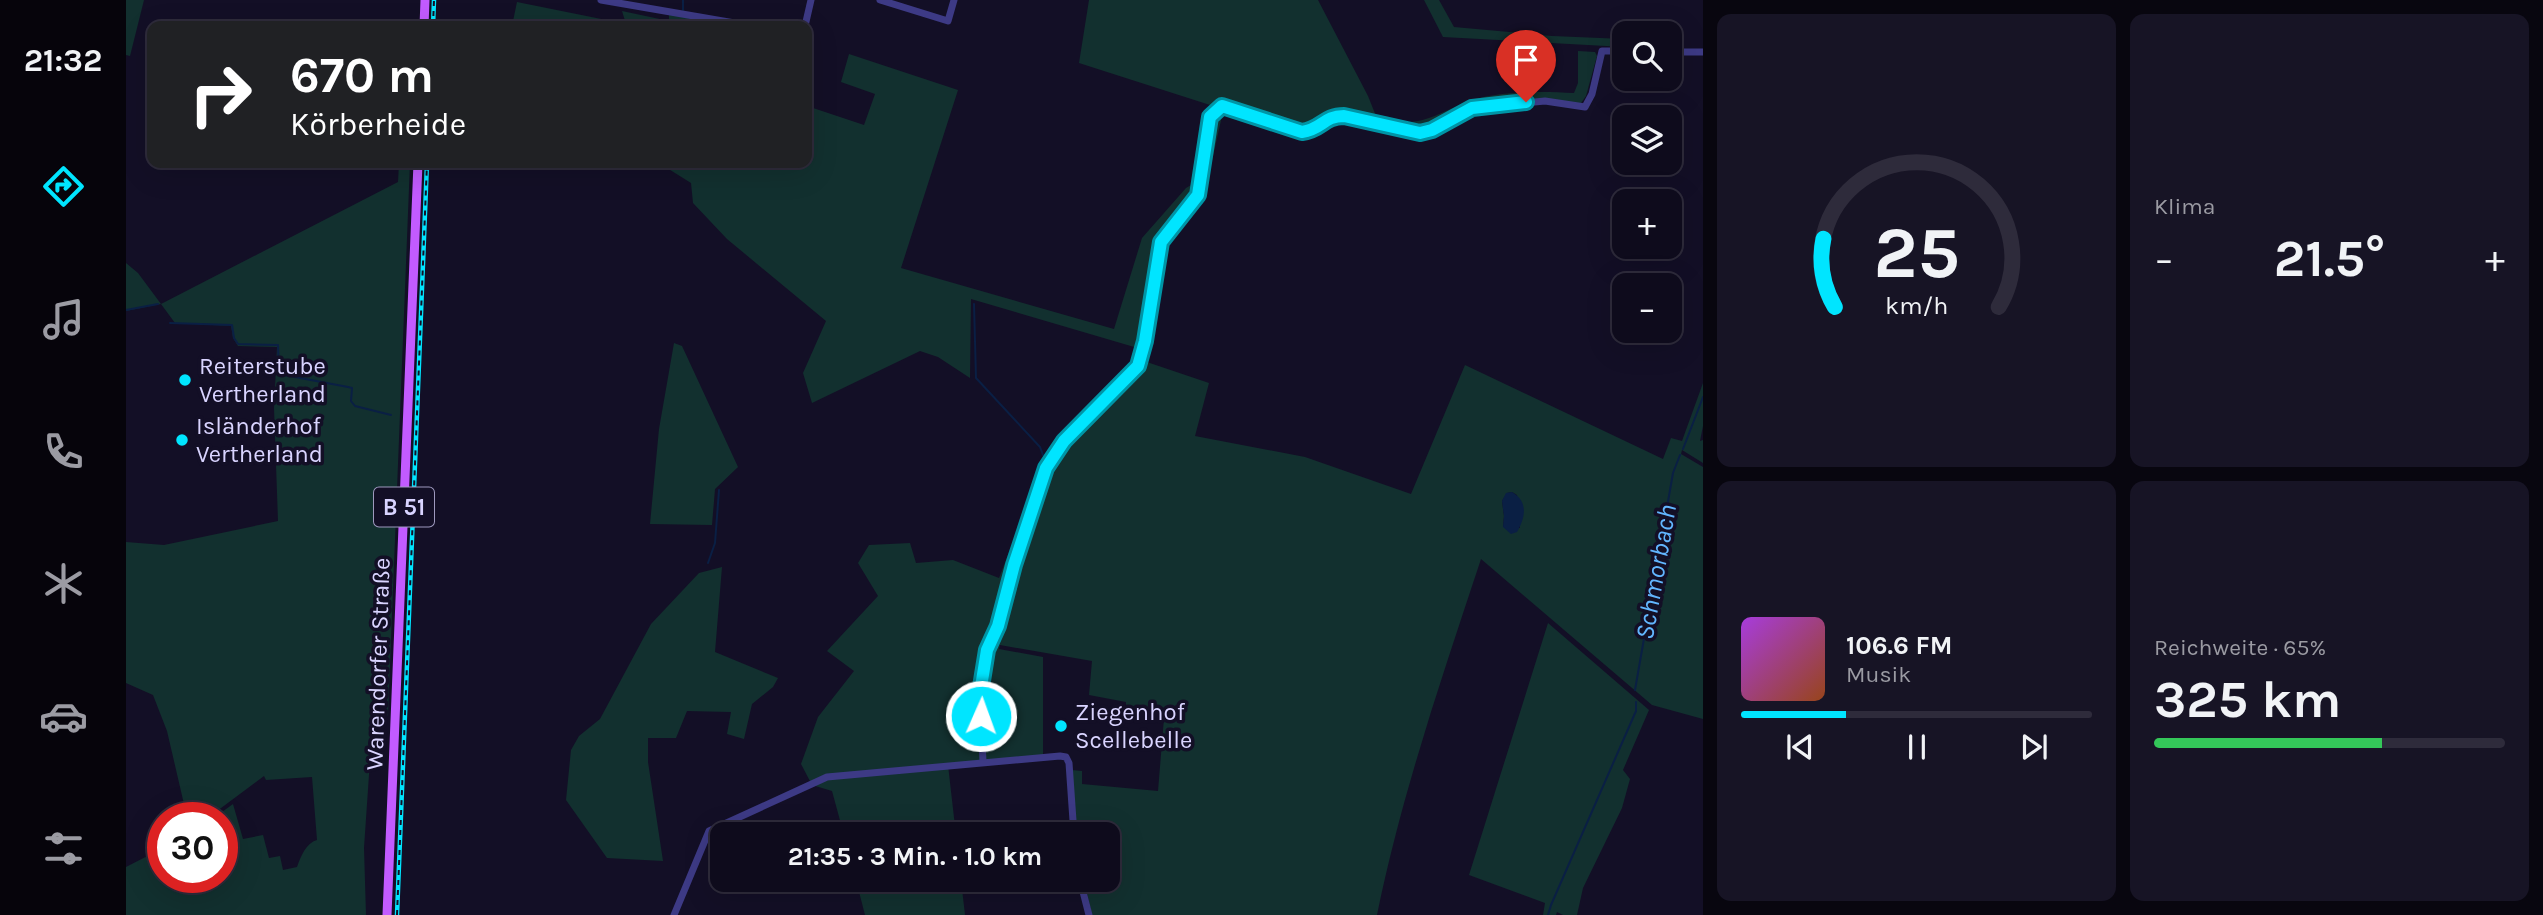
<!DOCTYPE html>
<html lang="de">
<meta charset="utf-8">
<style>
body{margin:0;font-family:Karla,sans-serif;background:#171425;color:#f1f3f6;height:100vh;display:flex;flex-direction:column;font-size:26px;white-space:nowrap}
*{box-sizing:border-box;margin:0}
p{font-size:23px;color:#9b9ba3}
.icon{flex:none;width:38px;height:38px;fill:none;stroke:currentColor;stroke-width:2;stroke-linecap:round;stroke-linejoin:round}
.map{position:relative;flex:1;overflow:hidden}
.sheet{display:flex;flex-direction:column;gap:14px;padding:14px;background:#08060f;width:840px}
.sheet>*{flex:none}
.guide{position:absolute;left:21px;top:21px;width:665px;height:147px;border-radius:14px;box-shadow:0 7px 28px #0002,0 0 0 2px #2e2b3b;background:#202124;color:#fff;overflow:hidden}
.fabs{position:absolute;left:1486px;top:21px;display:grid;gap:14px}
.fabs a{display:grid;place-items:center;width:70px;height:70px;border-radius:14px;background:#0e0b1c;box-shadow:0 7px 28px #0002,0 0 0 2px #2e2b3b;font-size:35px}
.speed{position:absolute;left:21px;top:802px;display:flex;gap:14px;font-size:35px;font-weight:700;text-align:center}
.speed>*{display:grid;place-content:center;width:91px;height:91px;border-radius:50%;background:#0e0b1c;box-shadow:0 7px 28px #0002,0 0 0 2px #2e2b3b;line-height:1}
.speed .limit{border:10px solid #d22;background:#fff;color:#111}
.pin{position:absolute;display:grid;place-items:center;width:60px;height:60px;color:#fff;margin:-72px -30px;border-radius:50% 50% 50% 0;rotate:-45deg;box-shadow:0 0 7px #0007}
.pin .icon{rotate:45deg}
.me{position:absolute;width:77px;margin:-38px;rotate:2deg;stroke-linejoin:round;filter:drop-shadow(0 0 5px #0008)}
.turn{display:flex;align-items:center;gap:24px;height:147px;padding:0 28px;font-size:32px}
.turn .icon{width:91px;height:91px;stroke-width:2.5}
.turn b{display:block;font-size:49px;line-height:60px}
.big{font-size:52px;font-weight:700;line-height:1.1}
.sheet .card{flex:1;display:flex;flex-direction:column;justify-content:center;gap:10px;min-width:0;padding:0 24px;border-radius:14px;background:#171425}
.sheet .dial{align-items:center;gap:0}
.dial svg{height:182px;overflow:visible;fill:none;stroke:#2e2b3b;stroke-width:7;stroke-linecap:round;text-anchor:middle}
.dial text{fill:#f1f3f6;stroke:none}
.song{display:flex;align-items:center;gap:21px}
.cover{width:84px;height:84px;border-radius:10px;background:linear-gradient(135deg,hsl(280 70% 55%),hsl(20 70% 35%))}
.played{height:7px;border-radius:4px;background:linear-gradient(90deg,#00e5ff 30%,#2e2b3b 30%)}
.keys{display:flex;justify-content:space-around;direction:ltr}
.heat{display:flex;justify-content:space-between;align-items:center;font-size:38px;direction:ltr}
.charge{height:10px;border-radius:5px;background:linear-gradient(90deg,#34c759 65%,#2e2b3b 0)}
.sheet .tiles{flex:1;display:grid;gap:14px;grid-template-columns:repeat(2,1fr)}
.trip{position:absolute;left:584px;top:822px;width:410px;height:70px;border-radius:14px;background:#0e0b1c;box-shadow:0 7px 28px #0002,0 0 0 2px #2e2b3b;font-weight:700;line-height:70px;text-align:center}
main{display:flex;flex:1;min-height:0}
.tab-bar{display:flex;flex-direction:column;width:126px;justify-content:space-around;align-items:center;background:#06040b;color:#9b9ba3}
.tab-bar .icon{width:49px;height:49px}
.tab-bar .active{color:#00e5ff}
.tab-bar b{font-size:32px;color:#f1f3f6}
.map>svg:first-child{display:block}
.green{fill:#12302f;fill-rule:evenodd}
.water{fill:#0a1f44}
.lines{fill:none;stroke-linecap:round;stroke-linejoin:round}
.stream{stroke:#0a1f44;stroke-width:2}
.minor{stroke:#3d3a85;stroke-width:7}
.major{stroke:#c25bff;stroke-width:9}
.rail-casing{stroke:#00e5ff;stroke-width:4.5}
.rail{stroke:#130f26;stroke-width:2;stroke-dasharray:5;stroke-linecap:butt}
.route-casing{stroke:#0095a6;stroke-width:18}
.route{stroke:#00e5ff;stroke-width:12}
.poi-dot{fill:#00e5ff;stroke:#130f26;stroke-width:2.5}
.labels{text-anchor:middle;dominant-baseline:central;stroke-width:7;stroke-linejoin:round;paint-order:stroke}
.shield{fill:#130f26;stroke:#9e99be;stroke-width:2}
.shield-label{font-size:23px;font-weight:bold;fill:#d9d4ff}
.poi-label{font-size:24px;fill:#d9d4ff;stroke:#130f26;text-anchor:start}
.street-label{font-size:24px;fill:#d9d4ff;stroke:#130f26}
.water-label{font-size:26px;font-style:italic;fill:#62b6ff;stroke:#130f26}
</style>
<main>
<nav class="tab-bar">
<b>21:32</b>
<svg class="icon active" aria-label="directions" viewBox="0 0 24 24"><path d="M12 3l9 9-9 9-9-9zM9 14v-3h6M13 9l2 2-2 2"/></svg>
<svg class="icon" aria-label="music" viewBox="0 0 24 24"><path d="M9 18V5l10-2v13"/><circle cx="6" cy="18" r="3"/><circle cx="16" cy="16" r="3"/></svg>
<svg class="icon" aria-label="phone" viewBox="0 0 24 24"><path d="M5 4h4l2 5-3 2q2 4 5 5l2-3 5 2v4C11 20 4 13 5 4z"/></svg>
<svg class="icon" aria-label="climate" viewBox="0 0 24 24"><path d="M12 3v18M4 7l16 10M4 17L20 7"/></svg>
<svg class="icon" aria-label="car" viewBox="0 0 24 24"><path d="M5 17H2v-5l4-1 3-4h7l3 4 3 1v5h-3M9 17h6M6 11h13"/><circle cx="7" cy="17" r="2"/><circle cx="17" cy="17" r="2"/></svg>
<svg class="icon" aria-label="filters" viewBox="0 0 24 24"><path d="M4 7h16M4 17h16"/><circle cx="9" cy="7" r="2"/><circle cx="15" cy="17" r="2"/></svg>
</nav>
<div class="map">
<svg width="1577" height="915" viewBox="0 0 1577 915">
<rect width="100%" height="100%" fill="#130f26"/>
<g class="green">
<path d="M0 0H18L4 56 0 55Z"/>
<path d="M963 0H1192L1242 96 1250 116C1285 127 1296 122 1329 107 1335 105 1342 100 1349 99 1380 91 1416 91 1448 93L1452 83V51L1469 52 1471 56 1460 96 1455 103 1346 105 1303 127 1293 129C1277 126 1217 108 1204 114 1192 120 1191 127 1175 130L1103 103 1101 114 1096 116 1081 183 1041 240 1015 332 1017 338 1015 349 845 299 844 378 812 357 794 351 686 403 677 373 700 321 601 239 567 203 565 183 533 163H681V106L738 125 749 94 715 82 723 54 832 90 775 268 988 329 1016 238 1060 188 1077 178 1087 118 1084 105 953 63Z"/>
<path d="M1298 0H1313L1328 27 1426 36 1498 39V47L1317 37Z"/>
<path d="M391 2 500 24 496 11 543 21V14L618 26H386Z"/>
<path d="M273 163H284L264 665 262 715 256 720V727L246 731 238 848 240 915H0V867L37 848V877H96V817H89L107 804 117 839 137 835 143 858 154 856 157 870 171 867C175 856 180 843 191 840L186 777 140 780 138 776 83 817H61L41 731 27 695 0 683V542L38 545 152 521 148 408 151 347 112 346 107 338 105 326 49 323 35 304 0 311V263L12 273 35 304 272 182Z"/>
<path d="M548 343 556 346 612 467 589 489 586 525 524 524 533 429Z"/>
<path d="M1012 359 1083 383 1069 436 1179 457 1285 494 1339 365 1537 459 1545 438 1556 441 1577 383V426L1574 441 1577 440V463L1556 450 1555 454 1577 467V719L1526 705 1355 559C1316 677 1276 793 1251 915H966L958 880H982V835H951L946 770 956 771V784L1032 791 1038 718 1000 714V702L963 695 966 661 874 645 873 649 917 657V756L822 765 830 835H718L706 791 686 785 675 764 692 717 728 671 701 651 752 596 732 563 743 545 784 543 790 563 827 560 873 578 920 457ZM1386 492 1391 495 1394 528 1377 527 1378 516 1376 501 1381 493Z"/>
<path d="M596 567 589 652 652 678 647 687 626 704 618 739 601 734 605 712 561 711 550 738H522V762L537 861 481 858 440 800 445 750 453 736 474 719 525 624 573 573Z"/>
<path d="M1422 623 1523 710 1497 770 1504 779 1496 808 1457 888 1451 915H1437L1431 912 1430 915H1417L1419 903 1343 875Z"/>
<path d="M730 880H835L839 915H739Z"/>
</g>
<path class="water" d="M1386 492C1403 502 1399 518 1391 532L1385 534 1377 527 1378 516 1376 501 1380 493Z"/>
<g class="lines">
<g class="stream">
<path d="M557 10V0"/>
<path d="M848 304 850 378 914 447 917 455"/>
<path d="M0 310 32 304"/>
<path d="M44 323 106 325 108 338 112 344 152 345 153 374 222 387 226 388 225 401 229 406 265 415"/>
<path d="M1557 449 1577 397"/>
<path d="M582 563 589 543 593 490"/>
<path d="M1509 690 1547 473 1554 455"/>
<path d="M1422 915 1425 905 1510 711V702"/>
</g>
<g class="minor">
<path d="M475 0 626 26"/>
<path d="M754 0 822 21 828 0"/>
<path d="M679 26 685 0"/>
<path d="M1544 52H1577"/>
<path d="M857 762 854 693 861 650 872 626 888 565 920 468 938 441 1012 366 1019 341 1035 242 1072 195 1084 117 1096 106 1176 132C1197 129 1197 116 1218 116L1294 133 1306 130 1347 108 1419 101 1459 107 1466 94 1476 51H1498"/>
<path d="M954 880 963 915"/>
<path d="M548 915 583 831 701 777 934 756 940 757 943 763 948 835"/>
</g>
<g class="major">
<path d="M298 26 299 0"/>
<path d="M261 915 292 163"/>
</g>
<defs>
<g id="rail">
<path d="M307 26 308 0"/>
<path d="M271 915 301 163"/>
</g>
</defs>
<use href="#rail" class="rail-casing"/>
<use href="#rail" class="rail"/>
</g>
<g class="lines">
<defs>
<path id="route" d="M855 716 854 693 861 650 872 626 888 565 920 468 938 441 1012 366 1019 341 1035 242 1072 195 1084 117 1096 106 1176 132C1197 129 1197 116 1218 116L1294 133 1306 130 1346 108 1400 102"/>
</defs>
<use href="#route" class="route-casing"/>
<use href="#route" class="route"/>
</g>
<g class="poi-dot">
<circle cx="59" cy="380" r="7"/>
<circle cx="56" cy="440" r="7"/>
<circle cx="935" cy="726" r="7"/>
</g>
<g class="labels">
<rect class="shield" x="248" y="487.5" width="60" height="39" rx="5"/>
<g class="shield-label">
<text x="278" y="507">B 51</text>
</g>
<g class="poi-label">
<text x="73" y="366">Reiterstube<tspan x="73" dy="28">Vertherland</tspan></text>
<text x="70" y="426">Isländerhof<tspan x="70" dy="28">Vertherland</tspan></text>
<text x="949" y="712">Ziegenhof<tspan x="949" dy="28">Scellebelle</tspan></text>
</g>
<g class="street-label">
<text transform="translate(252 664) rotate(-88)">Warendorfer Straße</text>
</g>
<g class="water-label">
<text transform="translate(1530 572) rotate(-80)">Schmorbach</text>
</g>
</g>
</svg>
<div class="fabs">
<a><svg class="icon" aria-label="search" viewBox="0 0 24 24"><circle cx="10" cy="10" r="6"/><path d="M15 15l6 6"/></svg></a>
<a><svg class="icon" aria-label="layers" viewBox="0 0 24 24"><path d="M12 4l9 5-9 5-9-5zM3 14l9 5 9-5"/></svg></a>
<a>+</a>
<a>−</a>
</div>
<div class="speed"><div class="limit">30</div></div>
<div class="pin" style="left:1400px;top:102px;background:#d93025"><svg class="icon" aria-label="arrive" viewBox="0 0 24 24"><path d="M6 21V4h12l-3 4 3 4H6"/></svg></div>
<svg class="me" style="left:855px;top:716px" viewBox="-20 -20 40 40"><circle r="17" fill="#00e5ff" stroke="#fff" stroke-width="3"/><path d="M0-11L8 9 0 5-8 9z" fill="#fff"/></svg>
<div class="trip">21:35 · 3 Min. · 1.0 km</div>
<div class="guide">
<div class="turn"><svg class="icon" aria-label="right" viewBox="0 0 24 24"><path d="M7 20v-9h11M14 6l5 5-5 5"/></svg><div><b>670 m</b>Körberheide</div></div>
</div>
</div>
<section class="sheet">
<div class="tiles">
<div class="card dial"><svg viewBox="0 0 100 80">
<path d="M14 69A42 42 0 1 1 86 69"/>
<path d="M14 69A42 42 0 0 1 9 39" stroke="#00e5ff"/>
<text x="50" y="56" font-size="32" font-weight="700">25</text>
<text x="50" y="72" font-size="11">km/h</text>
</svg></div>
<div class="card"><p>Klima</p>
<div class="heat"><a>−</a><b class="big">21.5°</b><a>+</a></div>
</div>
<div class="card">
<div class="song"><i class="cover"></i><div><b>106.6 FM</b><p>Musik</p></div></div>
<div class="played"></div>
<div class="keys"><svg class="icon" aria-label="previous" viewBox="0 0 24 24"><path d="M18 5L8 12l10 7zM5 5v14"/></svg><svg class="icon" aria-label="pause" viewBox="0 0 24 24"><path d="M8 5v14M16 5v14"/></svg><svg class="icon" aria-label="next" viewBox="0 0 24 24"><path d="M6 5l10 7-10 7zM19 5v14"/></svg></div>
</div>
<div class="card"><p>Reichweite · 65%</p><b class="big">325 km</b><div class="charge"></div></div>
</div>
</section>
</main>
